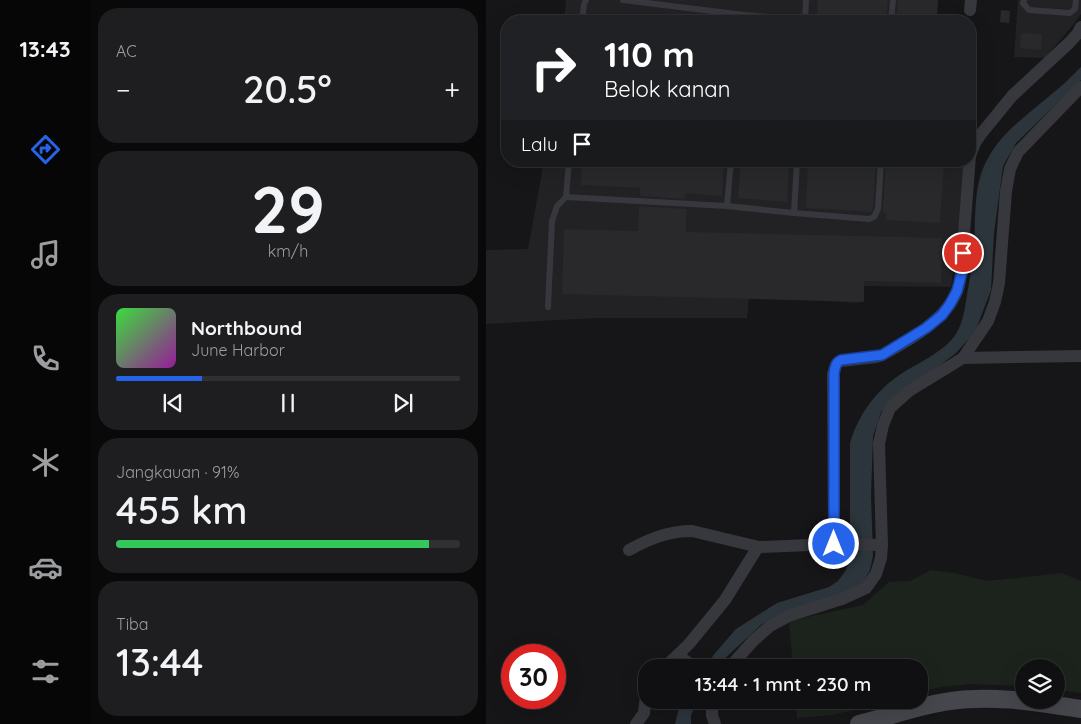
<!DOCTYPE html>
<html lang="id">
<meta charset="utf-8">
<style>
body{margin:0;font-family:Quicksand,sans-serif;background:#1e1e20;color:#f1f3f6;height:100vh;display:flex;flex-direction:column;font-size:19px;white-space:nowrap}
*{box-sizing:border-box;margin:0}
p{font-size:16px;color:#9c9d9f}
.icon{flex:none;width:28px;height:28px;fill:none;stroke:currentColor;stroke-width:2;stroke-linecap:round;stroke-linejoin:round}
.map{position:relative;flex:1;overflow:hidden}
.drawer{display:flex;flex-direction:column;gap:8px;padding:8px;background:#09090a;width:396px}
.drawer>*{flex:none}
.top-card{position:absolute;left:15px;top:15px;width:475px;height:152px;border-radius:20px;box-shadow:0 5px 20px #0002,0 0 0 1px #303032;background:#202124;color:#fff;overflow:hidden}
.buttons{position:absolute;left:529px;top:659px;display:grid;gap:10px}
.buttons a{display:grid;place-items:center;width:50px;height:50px;border-radius:50%;background:#101012;box-shadow:0 5px 20px #0002,0 0 0 1px #303032;font-size:25px}
.speed{position:absolute;left:15px;top:644px;display:flex;gap:10px;font-size:25px;font-weight:700;text-align:center}
.speed>*{display:grid;place-content:center;width:65px;height:65px;border-radius:50%;background:#101012;box-shadow:0 5px 20px #0002,0 0 0 1px #303032;line-height:1}
.speed .limit{border:8px solid #d22;background:#fff;color:#111}
.pin{position:absolute;display:grid;place-items:center;width:42px;height:42px;color:#fff;margin:-21px;border:2px solid #fff;border-radius:50%;box-shadow:0 1px 5px #0007}
.me{position:absolute;width:55px;margin:-28px;rotate:0deg;stroke-linejoin:round;filter:drop-shadow(0 0 4px #0008)}
.turn{display:flex;align-items:center;gap:18px;height:105px;padding:0 20px;font-size:22px}
.turn .icon{width:65px;height:65px;stroke-width:2.5}
.turn b{display:block;font-size:35px;line-height:42px}
.then{display:flex;align-items:center;height:48px;padding:0 20px;background:#0003;gap:10px;font-size:19px}
.big{font-size:38px;font-weight:600;line-height:1.1}
.drawer .tile{flex:1;display:flex;flex-direction:column;justify-content:center;gap:8px;min-width:0;padding:0 18px;border-radius:20px;background:#1e1e20}
.drawer .dial{align-items:center;gap:0}
.dial b{font-size:65px;line-height:1}
.song{display:flex;align-items:center;gap:15px}
.cover{width:60px;height:60px;border-radius:8px;background:linear-gradient(135deg,hsl(120 70% 55%),hsl(300 70% 35%))}
.played{height:5px;border-radius:2px;background:linear-gradient(90deg,#2563eb 25%,#303032 25%)}
.keys{display:flex;justify-content:space-around;direction:ltr}
.heat{display:flex;justify-content:space-between;align-items:center;font-size:28px;direction:ltr}
.charge{height:8px;border-radius:4px;background:linear-gradient(90deg,#34c759 91%,#303032 0)}
.trip{position:absolute;left:152px;top:659px;width:290px;height:50px;border-radius:20px;background:#101012;box-shadow:0 5px 20px #0002,0 0 0 1px #303032;font-weight:600;line-height:50px;text-align:center}
main{display:flex;flex:1;min-height:0}
.menu{display:flex;flex-direction:column;width:90px;justify-content:space-around;align-items:center;background:#060607;color:#9c9d9f}
.menu .icon{width:35px;height:35px}
.menu .active{color:#2563eb}
.menu b{font-size:22px;color:#f1f3f6}
.map>svg:first-child{display:block}
.built{fill:#222225}
.green{fill:#1c231d}
.water{fill:#2c353c}
.building{fill:#29292c}
.lines{fill:none;stroke-linecap:round;stroke-linejoin:round}
.service{stroke:#37383d;stroke-width:6}
.minor{stroke:#37383d;stroke-width:12}
.secondary{stroke:#45474d;stroke-width:18}
.route-casing{stroke:#184099;stroke-width:12}
.route{stroke:#2563eb;stroke-width:9}
</style>
<main>
<nav class="menu">
<b>13:43</b>
<svg class="icon active" aria-label="directions" viewBox="0 0 24 24"><path d="M12 3l9 9-9 9-9-9zM9 14v-3h6M13 9l2 2-2 2"/></svg>
<svg class="icon" aria-label="music" viewBox="0 0 24 24"><path d="M9 18V5l10-2v13"/><circle cx="6" cy="18" r="3"/><circle cx="16" cy="16" r="3"/></svg>
<svg class="icon" aria-label="phone" viewBox="0 0 24 24"><path d="M5 4h4l2 5-3 2q2 4 5 5l2-3 5 2v4C11 20 4 13 5 4z"/></svg>
<svg class="icon" aria-label="climate" viewBox="0 0 24 24"><path d="M12 3v18M4 7l16 10M4 17L20 7"/></svg>
<svg class="icon" aria-label="car" viewBox="0 0 24 24"><path d="M5 17H2v-5l4-1 3-4h7l3 4 3 1v5h-3M9 17h6M6 11h13"/><circle cx="7" cy="17" r="2"/><circle cx="17" cy="17" r="2"/></svg>
<svg class="icon" aria-label="filters" viewBox="0 0 24 24"><path d="M4 7h16M4 17h16"/><circle cx="9" cy="7" r="2"/><circle cx="15" cy="17" r="2"/></svg>
</nav>
<section class="drawer">
<div class="tile"><p>AC</p>
<div class="heat"><a>−</a><b class="big">20.5°</b><a>+</a></div>
</div>
<div class="tile dial"><b>29</b><p>km/h</p></div>
<div class="tile">
<div class="song"><i class="cover"></i><div><b>Northbound</b><p>June Harbor</p></div></div>
<div class="played"></div>
<div class="keys"><svg class="icon" aria-label="previous" viewBox="0 0 24 24"><path d="M18 5L8 12l10 7zM5 5v14"/></svg><svg class="icon" aria-label="pause" viewBox="0 0 24 24"><path d="M8 5v14M16 5v14"/></svg><svg class="icon" aria-label="next" viewBox="0 0 24 24"><path d="M6 5l10 7-10 7zM19 5v14"/></svg></div>
</div>
<div class="tile"><p>Jangkauan · 91%</p><b class="big">455 km</b><div class="charge"></div></div>
<div class="tile"><p>Tiba</p><b class="big">13:44</b></div>
</section>
<div class="map">
<svg width="595" height="724" viewBox="0 0 595 724">
<rect width="100%" height="100%" fill="#161618"/>
<g class="built">
<path d="M80 0H447L446 21H78Z"/>
<path d="M532 0H595V14L586 26 559 58 528 57Z"/>
<path d="M58 161H480L473 232 465 287 375 286 373 303 263 296 261 318H110L0 324V250L42 249Z"/>
</g>
<g class="green">
<path d="M445 570 468 573 501 581 576 573 595 581V693L570 690V668H538L537 686 483 684 455 687 434 692V668L307 667 303 621 377 605 403 582 424 581Z"/>
<path d="M310 700H405L385 706 346 715 311 718Z"/>
</g>
<g class="water">
<path d="M595 67V80L530 143 517 166 508 233 505 290 489 332 470 353 436 379 407 398 395 412 387 436 385 495 387 556 384 570 377 583 358 594 298 612 276 624 236 661 231 667 218 668 230 652 250 629 291 603 343 587 352 581 360 570 364 558V443C373 413 391 389 418 372 434 362 459 351 470 334 477 323 479 308 481 295 484 278 487 262 488 246 490 217 487 185 501 160 516 131 543 114 567 93 577 85 586 76 595 67Z"/>
<path d="M198 700H212L205 715V724H189L192 712Z"/>
</g>
<g class="building">
<path d="M332 0H402L400 21H331Z"/>
<path d="M412 0H452L451 21H410Z"/>
<path d="M515 10 524 11 523 23 514 22Z"/>
<path d="M535 33 556 34 555 50 534 48Z"/>
<path d="M96 161H238L236 196 199 193V199L154 196V188L95 185Z"/>
<path d="M255 161H303L301 202 252 198Z"/>
<path d="M322 161H390L387 208 385 212 320 208Z"/>
<path d="M400 161H458L454 223 400 220V213L396 212 397 209Z"/>
<path d="M153 206 200 209V232L456 238 455 283 378 281V302L76 294 78 229 152 231Z"/>
</g>
<g class="lines">
<g class="service">
<path d="M137 0 258 15 319 20"/>
<path d="M538 0 537 3 543 10 584 13 589 9 590 0"/>
<path d="M96 21 98 4 100 0"/>
<path d="M319 21 320 0"/>
<path d="M405 21 407 0"/>
<path d="M80 197 83 161"/>
<path d="M241 206 245 161"/>
<path d="M308 213 383 219 388 217 392 209 395 161"/>
<path d="M62 307 66 221 71 206 80 197 241 206 308 213 311 161"/>
</g>
<g class="minor">
<path d="M484 10 485 0"/>
<path d="M477 358 595 356"/>
<path d="M348 544 347 374C349 368 349 363 355 361L390 357 396 355C422 341 460 320 471 291 474 285 474 278 475 272L484 156 489 143 495 134 526 96 583 43 592 33 595 27"/>
<path d="M143 550C163 539 182 531 206 531L273 547"/>
<path d="M192 655 209 668"/>
<path d="M178 668 203 644 239 600 270 550 273 547 348 544 396 545"/>
<path d="M243 668 267 641 284 626 297 619 302 616 356 599 380 588 390 574 395 558 396 545 393 444 397 425 404 408 423 391 477 358 502 321 509 302 513 283 520 191 524 169 532 152 595 87"/>
<path d="M226 700V715L229 724"/>
<path d="M150 724 158 713 161 688"/>
</g>
<path class="secondary" d="M373 724C401 717 429 707 458 702 503 694 550 702 595 709"/>
</g>
<g class="lines">
<defs>
<path id="route" d="M348 544V374C349 368 349 363 355 360L396 355 440 328 456 315 464 304 471 291 476 272 477 253"/>
</defs>
<use href="#route" class="route-casing"/>
<use href="#route" class="route"/>
</g>
</svg>
<div class="buttons">
<a><svg class="icon" aria-label="layers" viewBox="0 0 24 24"><path d="M12 4l9 5-9 5-9-5zM3 14l9 5 9-5"/></svg></a>
</div>
<div class="speed"><div class="limit">30</div></div>
<div class="pin" style="left:477px;top:253px;background:#d93025"><svg class="icon" aria-label="arrive" viewBox="0 0 24 24"><path d="M6 21V4h12l-3 4 3 4H6"/></svg></div>
<svg class="me" style="left:348px;top:544px" viewBox="-20 -20 40 40"><circle r="17" fill="#2563eb" stroke="#fff" stroke-width="3"/><path d="M0-11L8 9 0 5-8 9z" fill="#fff"/></svg>
<div class="trip">13:44 · 1 mnt · 230 m</div>
<div class="top-card">
<div class="turn"><svg class="icon" aria-label="right" viewBox="0 0 24 24"><path d="M7 20v-9h11M14 6l5 5-5 5"/></svg><div><b>110 m</b>Belok kanan</div></div>
<div class="then">Lalu<svg class="icon" aria-label="arrive" viewBox="0 0 24 24"><path d="M6 21V4h12l-3 4 3 4H6"/></svg></div>
</div>
</div>
</main>
